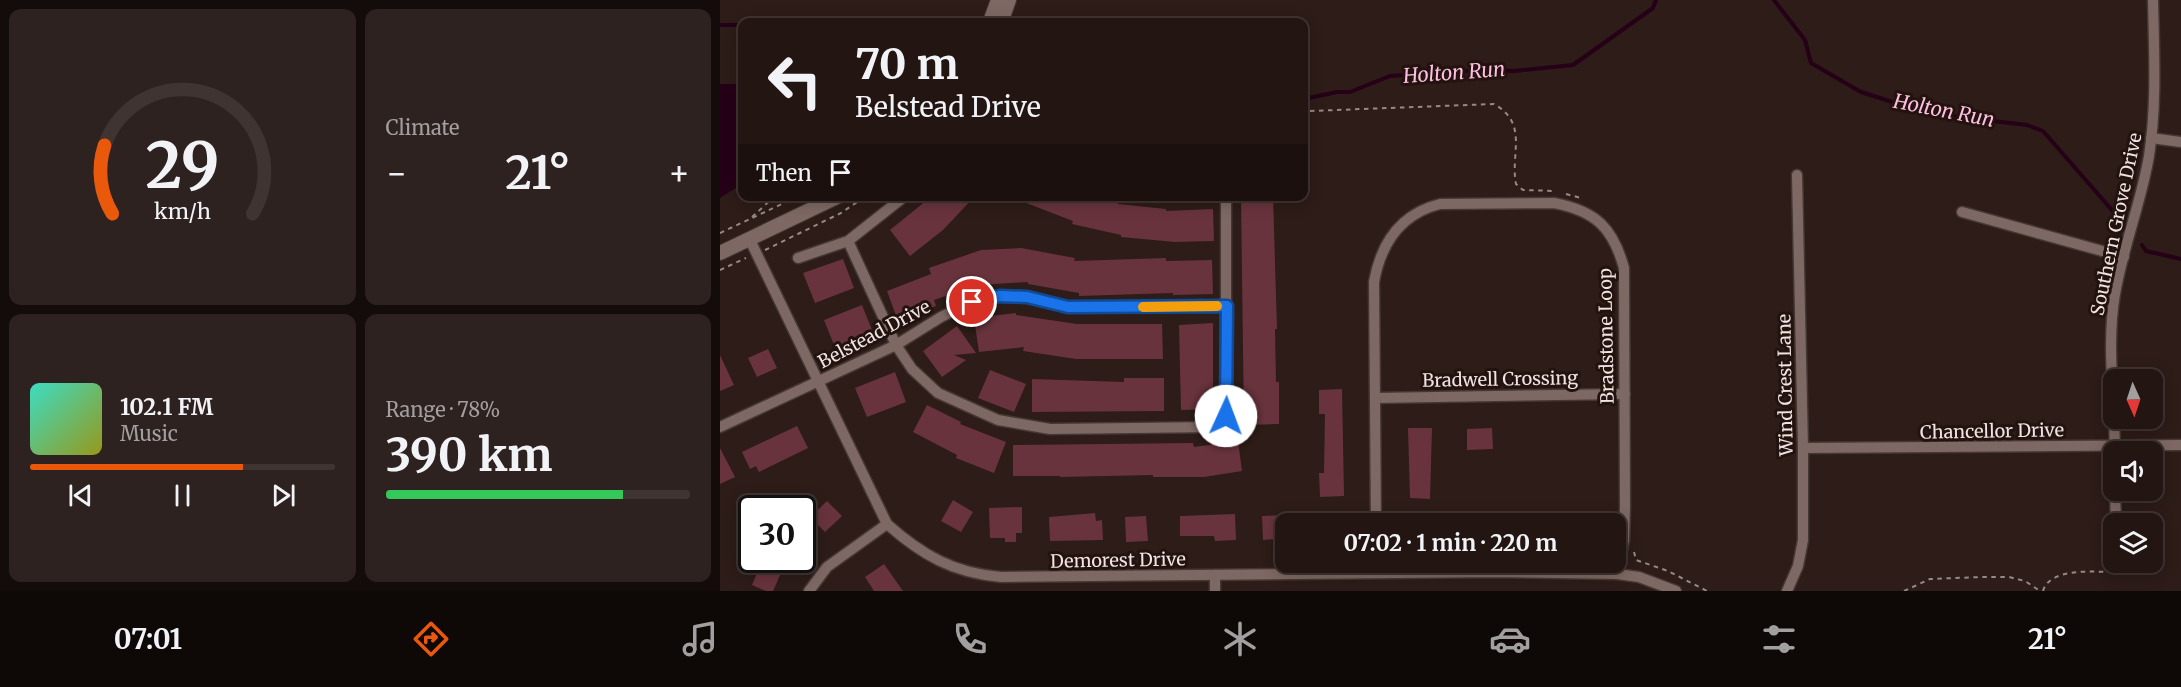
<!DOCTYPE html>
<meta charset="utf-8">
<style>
body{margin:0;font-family:Merriweather,serif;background:#2e2220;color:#f1f3f6;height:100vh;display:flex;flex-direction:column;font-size:22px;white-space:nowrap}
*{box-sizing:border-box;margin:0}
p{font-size:20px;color:#a29f9f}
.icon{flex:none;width:33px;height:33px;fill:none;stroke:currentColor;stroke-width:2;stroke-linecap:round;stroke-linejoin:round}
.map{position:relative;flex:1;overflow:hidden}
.side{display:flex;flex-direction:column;gap:9px;padding:9px;background:#130c0a;width:720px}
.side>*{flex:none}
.hud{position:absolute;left:18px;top:18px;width:570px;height:183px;border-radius:12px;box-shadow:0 3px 15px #0003,0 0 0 2px #3f3432;background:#221512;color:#f1f3f6;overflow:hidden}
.needle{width:39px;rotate:177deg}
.buttons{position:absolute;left:1383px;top:369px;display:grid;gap:12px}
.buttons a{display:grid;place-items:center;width:60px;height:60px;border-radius:12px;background:#221512;box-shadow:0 3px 15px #0003,0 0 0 2px #3f3432;font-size:30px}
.speed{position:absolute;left:18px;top:495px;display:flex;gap:12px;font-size:30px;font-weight:700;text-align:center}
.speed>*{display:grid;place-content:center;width:78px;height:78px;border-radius:50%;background:#221512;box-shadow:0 3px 15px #0003,0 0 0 2px #3f3432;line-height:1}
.speed .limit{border:3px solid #111;border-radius:9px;background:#fff;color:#111}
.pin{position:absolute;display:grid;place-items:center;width:51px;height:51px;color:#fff;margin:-26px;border:3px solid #fff;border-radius:50%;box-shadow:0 2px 6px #0007}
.me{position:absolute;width:66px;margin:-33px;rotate:2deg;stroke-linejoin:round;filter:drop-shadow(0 0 4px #0008)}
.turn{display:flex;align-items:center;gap:21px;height:126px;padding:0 18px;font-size:27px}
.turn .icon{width:78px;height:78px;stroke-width:2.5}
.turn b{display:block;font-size:42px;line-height:51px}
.then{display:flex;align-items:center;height:57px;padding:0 18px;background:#0003;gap:12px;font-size:22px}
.big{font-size:45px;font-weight:700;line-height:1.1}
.side .card{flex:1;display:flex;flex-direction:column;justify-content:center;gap:9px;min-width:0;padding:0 21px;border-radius:12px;background:#2e2220}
.side .dial{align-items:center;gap:0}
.dial svg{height:156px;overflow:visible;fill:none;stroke:#3f3432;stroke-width:7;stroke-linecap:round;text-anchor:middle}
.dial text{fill:#f1f3f6;stroke:none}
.song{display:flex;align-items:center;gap:18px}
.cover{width:72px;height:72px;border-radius:9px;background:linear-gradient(135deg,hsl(170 70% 55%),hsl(60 70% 35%))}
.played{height:6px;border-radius:3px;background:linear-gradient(90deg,#ea580c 70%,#3f3432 70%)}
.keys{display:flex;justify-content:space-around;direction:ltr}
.heat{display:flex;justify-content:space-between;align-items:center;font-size:33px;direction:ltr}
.charge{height:9px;border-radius:4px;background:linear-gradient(90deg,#34c759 78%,#3f3432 0)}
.side .tiles{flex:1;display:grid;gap:9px;grid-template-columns:repeat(2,1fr)}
.trip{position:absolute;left:555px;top:513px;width:351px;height:60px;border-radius:12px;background:#221512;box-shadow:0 3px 15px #0003,0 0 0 2px #3f3432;font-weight:700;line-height:60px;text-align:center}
.dock{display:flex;height:96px;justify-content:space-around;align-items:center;background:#0e0807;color:#a29f9f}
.dock .icon{width:42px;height:42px}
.dock .active{color:#ea580c}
.dock b{font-size:27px;color:#f1f3f6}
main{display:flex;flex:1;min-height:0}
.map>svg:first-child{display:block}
.water{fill:#250017}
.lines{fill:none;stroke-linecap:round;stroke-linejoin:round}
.stream{stroke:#250017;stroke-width:4}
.building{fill:#68333d}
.minor-casing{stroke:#453734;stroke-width:13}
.tertiary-casing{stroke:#453734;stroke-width:16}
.path{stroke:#978985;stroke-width:2;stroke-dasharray:4.5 4.5;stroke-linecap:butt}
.minor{stroke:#7e6863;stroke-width:10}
.tertiary{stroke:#7e6863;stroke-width:14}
.route-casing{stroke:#114b97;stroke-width:15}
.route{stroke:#1a73e8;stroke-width:10}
.slow{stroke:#f59e0b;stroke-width:10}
.labels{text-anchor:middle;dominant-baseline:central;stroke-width:6;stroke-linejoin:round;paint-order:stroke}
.street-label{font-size:18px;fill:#f0e3e0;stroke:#23130f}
.water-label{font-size:20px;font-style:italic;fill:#febee1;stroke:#23130f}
</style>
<main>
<section class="side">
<div class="tiles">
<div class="card dial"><svg viewBox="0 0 100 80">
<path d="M14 69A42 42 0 1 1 86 69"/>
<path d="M14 69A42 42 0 0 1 10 34" stroke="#ea580c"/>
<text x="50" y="56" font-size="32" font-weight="700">29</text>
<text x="50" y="72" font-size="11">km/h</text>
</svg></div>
<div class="card"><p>Climate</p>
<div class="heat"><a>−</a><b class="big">21°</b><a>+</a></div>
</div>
<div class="card">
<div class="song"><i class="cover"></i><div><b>102.1 FM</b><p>Music</p></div></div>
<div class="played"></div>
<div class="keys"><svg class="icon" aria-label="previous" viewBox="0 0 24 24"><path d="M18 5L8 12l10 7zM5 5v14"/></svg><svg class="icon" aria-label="pause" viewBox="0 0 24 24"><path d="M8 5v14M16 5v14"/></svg><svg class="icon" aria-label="next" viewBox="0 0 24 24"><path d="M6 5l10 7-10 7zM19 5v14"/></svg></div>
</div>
<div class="card"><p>Range · 78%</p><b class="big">390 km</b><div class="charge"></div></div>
</div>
</section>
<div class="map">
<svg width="1461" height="591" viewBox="0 0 1461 591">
<rect width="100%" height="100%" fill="#2d1c18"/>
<path class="water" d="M0 84H22V184L0 198Z"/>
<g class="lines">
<g class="stream">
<path d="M1054 0 1085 40 1091 63 1141 92 1188 107 1230 116 1307 125 1323 131 1398 217"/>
<path d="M44 22H51"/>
<path d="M152 22H155"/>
<path d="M0 25H22"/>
<path d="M584 99 617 92H630L670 76 765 70 794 71 853 65 933 8 936 0"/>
<path d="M1422 245 1426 251 1461 259"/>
</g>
</g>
<g class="building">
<path d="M212 196H255L223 230 190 256 170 230Z"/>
<path d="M378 196 398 201V204L446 209V211L493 209 494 241 455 242 401 237V235L352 224 353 221 291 197Z"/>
<path d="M521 196H553L557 329H555L556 382H559V424L524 425Z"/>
<path d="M301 248 355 258 354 261 446 258V261L492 260 493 294 453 295V293L359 296V293L308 284V282L258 285 214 300 216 306 178 321 167 291 211 274 209 268 261 250Z"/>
<path d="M123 259 134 288 95 303 83 273Z"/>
<path d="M142 305 154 335 116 350 104 320Z"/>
<path d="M296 313V315L357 324H442L443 359H356L303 351 304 347 259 352 254 318Z"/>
<path d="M493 323V409L461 410 459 325Z"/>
<path d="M237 326 256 353 234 355 246 360 222 377 203 351Z"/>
<path d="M48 349 57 368 37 377 28 358Z"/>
<path d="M0 355 14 385 0 391Z"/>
<path d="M270 370 306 384 294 412 258 398Z"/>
<path d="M175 372 186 402 147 417 135 388Z"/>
<path d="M404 378H444V411L312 412V379L404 382Z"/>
<path d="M622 389 624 496 600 497 599 473H604L605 414H599V390Z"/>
<path d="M207 405 241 422 240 424 286 442 274 473 236 458 237 455 193 432Z"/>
<path d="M77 426 88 448 39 472 36 466 30 469 22 452Z"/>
<path d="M688 428H712L710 499 690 498Z"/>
<path d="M772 428 773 449 747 450V429Z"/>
<path d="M518 441 522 471 484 477H433V475L340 477V476H293V445L473 443 474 447Z"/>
<path d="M0 448 15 477 0 484Z"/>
<path d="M233 500 253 512 241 532 221 521Z"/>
<path d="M107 501 122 516 105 532 98 525 82 543V525Z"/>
<path d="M302 507V533H296V542H285V538H270L269 508Z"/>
<path d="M765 511V524H744V512Z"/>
<path d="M375 513 376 521 382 520 383 540 330 541 329 517Z"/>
<path d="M872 513V524H850V514Z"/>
<path d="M515 514 516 540 495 541 494 536H460V516Z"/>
<path d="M564 515 565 531 557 532V539L543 540 542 516Z"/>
<path d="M426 516 428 541 406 542 405 517Z"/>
<path d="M41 564 61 573 53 591H46L32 585Z"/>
<path d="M164 564 183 591H154L145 577Z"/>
</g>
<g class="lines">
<defs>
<g id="minor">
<path d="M1431 138 1461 142"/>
<path d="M1242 212 1404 257"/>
<path d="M30 240 167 524C202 555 233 573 281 577L777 572 897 574 919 577 956 591"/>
<path d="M128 241 176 345 192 369 218 393 278 420 330 429 496 427 506 416V196"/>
<path d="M78 258 128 241 185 196"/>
<path d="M655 398 905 394"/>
<path d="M1394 418C1392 377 1388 334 1395 294 1403 247 1421 203 1429 156 1437 104 1434 52 1433 0"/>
<path d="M1394 418 1395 451"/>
<path d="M0 427 176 345 221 317 252 302 281 296 307 297 348 307 507 306"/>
<path d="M1083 448 1461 445"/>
<path d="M1395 490 1396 524"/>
<path d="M656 524 654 282C661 243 680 214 720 204L834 203C876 211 893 228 904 268L905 507 904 540 897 574"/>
<path d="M495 575V591"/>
<path d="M89 591 107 567 167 524"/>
<path d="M1067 591 1078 566 1083 540V448L1077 175"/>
</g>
<g id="tertiary">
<path d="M270 22 278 0"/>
<path d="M277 22 283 17 289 0"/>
<path d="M0 253 119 196"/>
</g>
</defs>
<use href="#minor" class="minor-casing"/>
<use href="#tertiary" class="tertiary-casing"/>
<g class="path">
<path d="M590 111 774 104C809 124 790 153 796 184L803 190 835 191"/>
<path d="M846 194 861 198"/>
<path d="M32 217 55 196"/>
<path d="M0 233 79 196"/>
<path d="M45 250 121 213 146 196"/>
<path d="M0 270 26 258"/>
<path d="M914 552 916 560 948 571 987 591"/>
<path d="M1184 591 1210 579 1262 577H1289L1305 581 1320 591"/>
<path d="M1323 591C1330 567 1374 572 1394 572L1397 562"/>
</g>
<use href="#minor" class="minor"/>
<use href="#tertiary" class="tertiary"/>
</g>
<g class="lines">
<defs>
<path id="route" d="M252 302 280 296 307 297 348 307 507 306 506 416"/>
</defs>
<use href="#route" class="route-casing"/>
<use href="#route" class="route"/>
<path class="slow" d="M423 307 497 306"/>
</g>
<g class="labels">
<g class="street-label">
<text transform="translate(1396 224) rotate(-78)">Southern Grove Drive</text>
<text transform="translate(154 334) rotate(-28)">Belstead Drive</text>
<text transform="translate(886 336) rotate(-91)">Bradstone Loop</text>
<text transform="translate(780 379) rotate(-1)">Bradwell Crossing</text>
<text transform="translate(1065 385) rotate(-91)">Wind Crest Lane</text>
<text transform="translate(1272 431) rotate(-1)">Chancellor Drive</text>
<text transform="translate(398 560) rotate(-1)">Demorest Drive</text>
</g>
<g class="water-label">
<text transform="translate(734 72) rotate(-4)">Holton Run</text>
<text transform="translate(1224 110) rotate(11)">Holton Run</text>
</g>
</g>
</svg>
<div class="buttons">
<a><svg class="needle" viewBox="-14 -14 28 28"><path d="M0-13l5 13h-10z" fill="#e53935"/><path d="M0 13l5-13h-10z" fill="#a29f9f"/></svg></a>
<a><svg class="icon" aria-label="sound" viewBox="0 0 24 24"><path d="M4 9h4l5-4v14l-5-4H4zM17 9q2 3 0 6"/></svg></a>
<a><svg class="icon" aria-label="layers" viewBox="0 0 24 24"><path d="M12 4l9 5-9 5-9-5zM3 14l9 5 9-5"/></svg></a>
</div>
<div class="speed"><div class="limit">30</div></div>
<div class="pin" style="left:252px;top:302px;background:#d93025"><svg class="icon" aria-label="arrive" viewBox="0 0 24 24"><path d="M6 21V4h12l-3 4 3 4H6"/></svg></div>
<svg class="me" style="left:506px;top:416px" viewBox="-20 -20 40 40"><circle r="19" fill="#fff"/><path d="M0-13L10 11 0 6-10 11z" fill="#1a73e8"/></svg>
<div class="trip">07:02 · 1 min · 220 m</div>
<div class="hud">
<div class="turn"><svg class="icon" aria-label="left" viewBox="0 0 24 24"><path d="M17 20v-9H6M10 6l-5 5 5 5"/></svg><div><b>70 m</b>Belstead Drive</div></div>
<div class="then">Then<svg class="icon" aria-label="arrive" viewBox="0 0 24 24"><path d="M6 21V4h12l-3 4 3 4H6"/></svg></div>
</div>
</div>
</main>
<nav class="dock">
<b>07:01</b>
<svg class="icon active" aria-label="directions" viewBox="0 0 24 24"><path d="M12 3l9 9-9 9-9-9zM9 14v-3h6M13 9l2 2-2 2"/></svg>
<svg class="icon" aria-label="music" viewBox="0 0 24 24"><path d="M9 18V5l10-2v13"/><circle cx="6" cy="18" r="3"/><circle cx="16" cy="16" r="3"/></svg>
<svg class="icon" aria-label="phone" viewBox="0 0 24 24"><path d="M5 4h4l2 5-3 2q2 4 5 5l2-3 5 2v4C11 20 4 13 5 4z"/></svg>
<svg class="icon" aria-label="climate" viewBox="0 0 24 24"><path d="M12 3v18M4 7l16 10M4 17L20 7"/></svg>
<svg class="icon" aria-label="car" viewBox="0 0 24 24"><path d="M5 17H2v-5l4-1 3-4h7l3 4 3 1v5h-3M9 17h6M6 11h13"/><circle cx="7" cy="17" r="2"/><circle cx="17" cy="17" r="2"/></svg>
<svg class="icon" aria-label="filters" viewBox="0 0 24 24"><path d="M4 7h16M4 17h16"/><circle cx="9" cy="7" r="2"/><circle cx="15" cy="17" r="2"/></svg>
<b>21°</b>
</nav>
